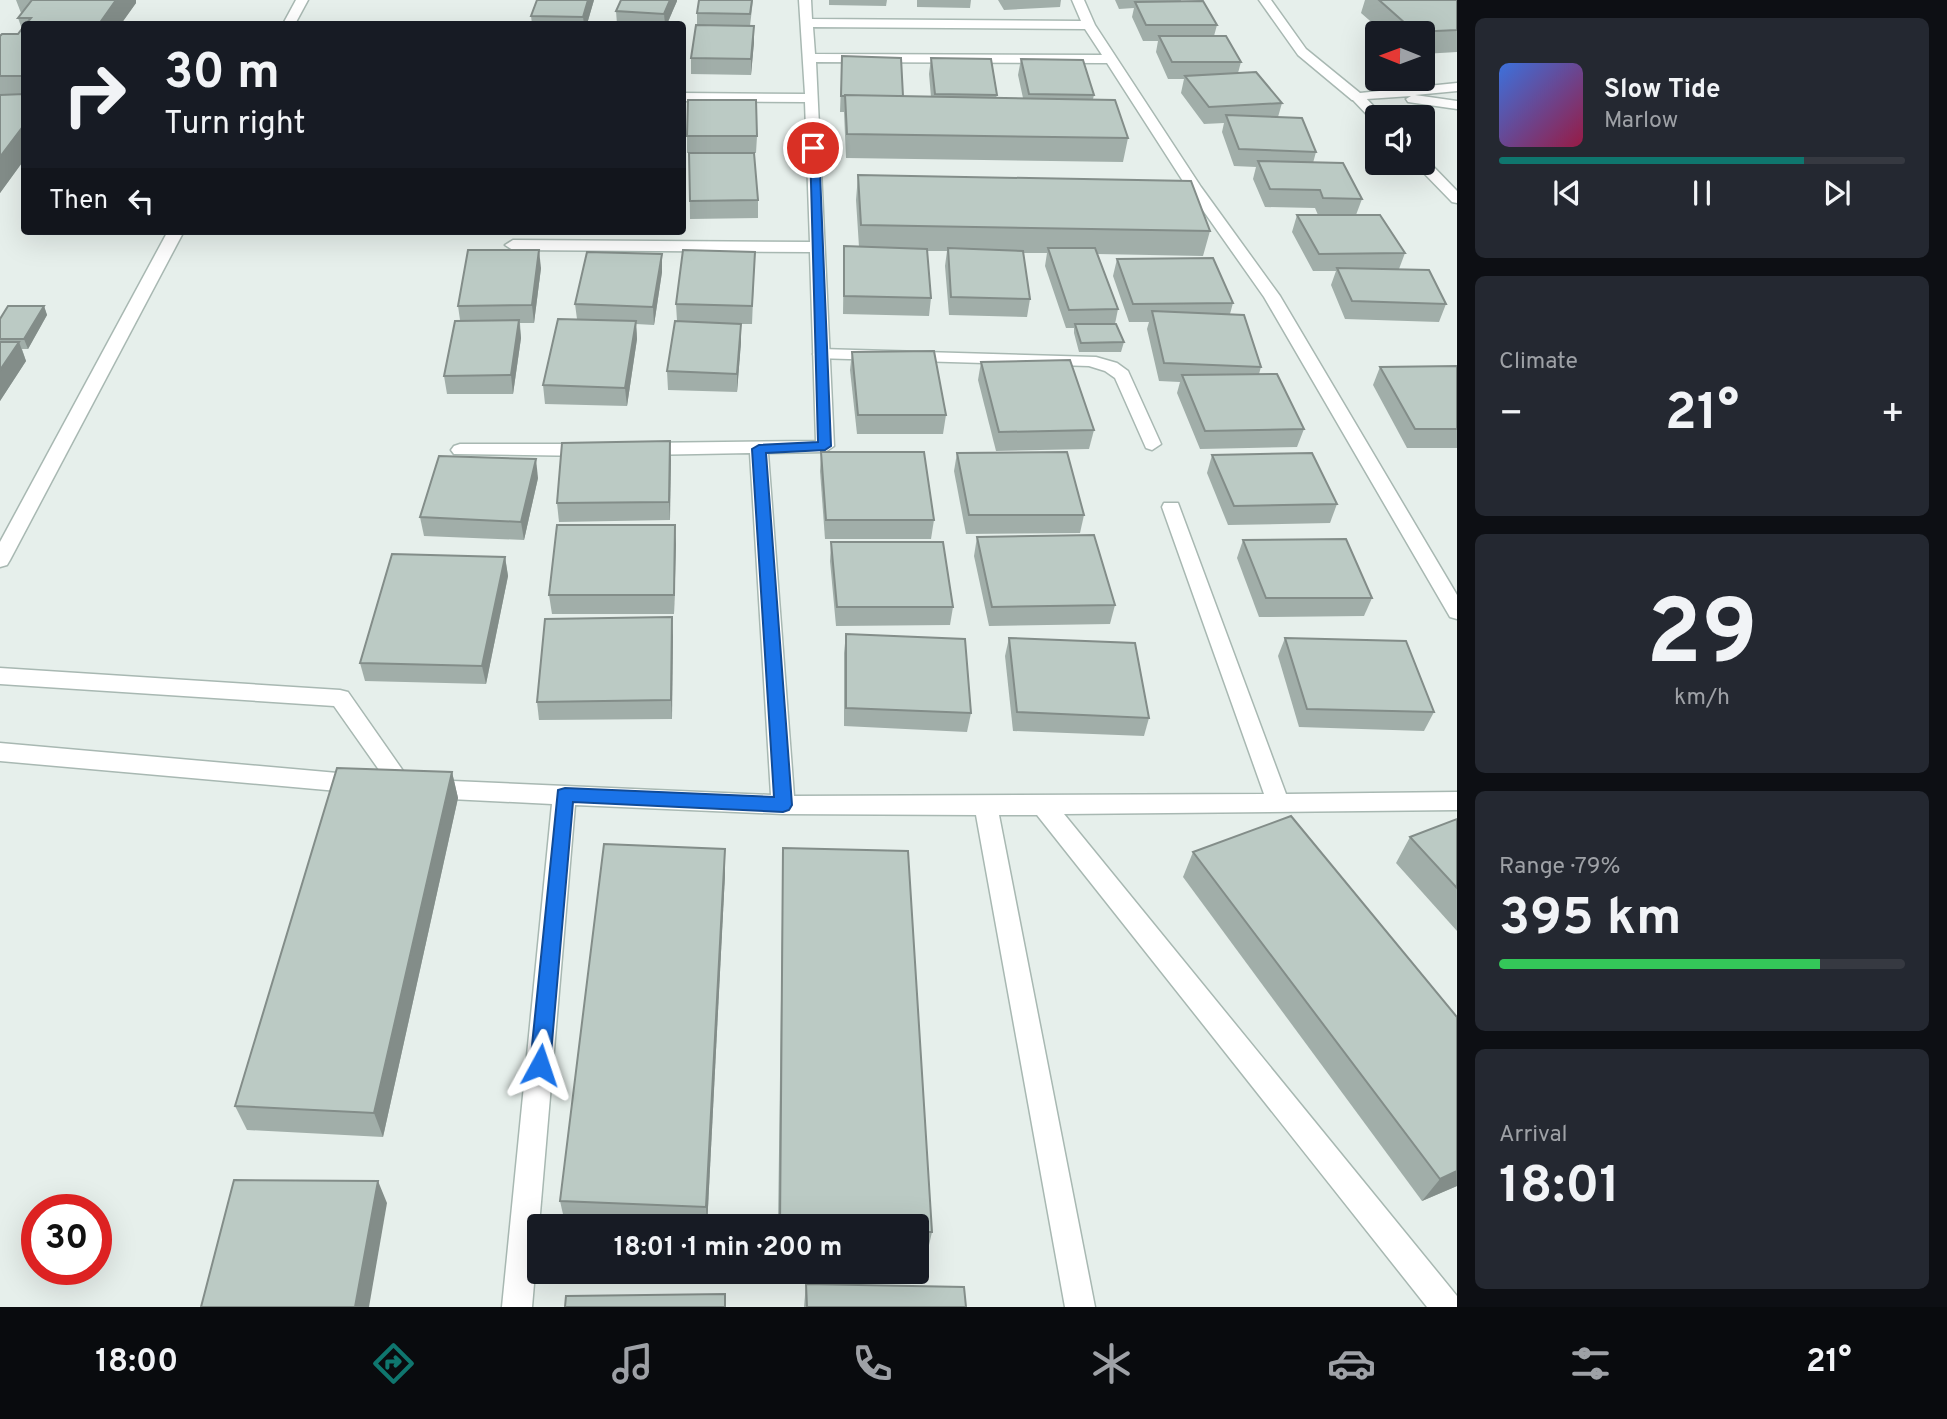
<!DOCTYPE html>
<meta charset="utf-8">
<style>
body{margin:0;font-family:Overpass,sans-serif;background:#242831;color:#f1f3f6;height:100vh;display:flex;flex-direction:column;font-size:26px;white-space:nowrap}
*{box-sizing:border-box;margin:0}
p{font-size:23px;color:#9ea1a6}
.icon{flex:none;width:38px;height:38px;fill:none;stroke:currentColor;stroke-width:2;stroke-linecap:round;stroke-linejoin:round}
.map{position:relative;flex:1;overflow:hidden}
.side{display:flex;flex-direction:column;gap:18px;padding:18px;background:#0d0f14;width:490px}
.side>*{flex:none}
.guide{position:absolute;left:21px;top:21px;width:665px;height:214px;border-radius:7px;box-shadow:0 7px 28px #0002;background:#171b24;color:#f1f3f6;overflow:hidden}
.needle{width:46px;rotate:271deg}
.tools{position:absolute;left:1365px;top:21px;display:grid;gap:14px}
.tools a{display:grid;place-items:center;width:70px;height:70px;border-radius:7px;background:#171b24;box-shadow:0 7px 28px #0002;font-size:35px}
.speed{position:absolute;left:21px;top:1194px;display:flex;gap:14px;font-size:35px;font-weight:700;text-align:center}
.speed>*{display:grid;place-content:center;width:91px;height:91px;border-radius:50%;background:#171b24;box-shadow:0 7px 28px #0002;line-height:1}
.speed .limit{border:10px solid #d22;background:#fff;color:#111}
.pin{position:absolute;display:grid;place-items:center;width:60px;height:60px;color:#fff;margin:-30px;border:4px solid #fff;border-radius:50%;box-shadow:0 2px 7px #0007}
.me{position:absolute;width:77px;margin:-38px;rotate:5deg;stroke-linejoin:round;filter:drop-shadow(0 0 5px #0008)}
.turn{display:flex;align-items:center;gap:24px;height:147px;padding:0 28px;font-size:32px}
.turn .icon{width:91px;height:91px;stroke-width:2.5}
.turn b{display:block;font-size:49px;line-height:60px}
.then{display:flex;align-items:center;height:66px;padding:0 28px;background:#0003;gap:14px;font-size:26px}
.big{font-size:52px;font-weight:700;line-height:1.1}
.side .tile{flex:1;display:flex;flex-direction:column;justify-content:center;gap:10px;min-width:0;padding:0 24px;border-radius:10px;background:#242831}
.side .dial{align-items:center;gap:0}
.dial b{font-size:91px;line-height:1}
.song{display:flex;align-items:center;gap:21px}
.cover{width:84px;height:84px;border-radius:10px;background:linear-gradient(135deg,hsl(220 70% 55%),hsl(340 70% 35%))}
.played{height:7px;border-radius:4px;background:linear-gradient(90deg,#0f766e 75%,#363941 75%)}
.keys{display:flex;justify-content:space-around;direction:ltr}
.heat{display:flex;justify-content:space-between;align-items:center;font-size:38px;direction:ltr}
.charge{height:10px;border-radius:5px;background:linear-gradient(90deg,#34c759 79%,#363941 0)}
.trip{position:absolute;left:527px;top:1214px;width:402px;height:70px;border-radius:7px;background:#171b24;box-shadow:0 7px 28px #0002;font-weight:700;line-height:70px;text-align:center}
.tabs{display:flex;height:112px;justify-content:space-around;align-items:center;background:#090b0e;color:#9ea1a6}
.tabs .icon{width:49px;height:49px}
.tabs .current{color:#0f766e}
.tabs b{font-size:32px;color:#f1f3f6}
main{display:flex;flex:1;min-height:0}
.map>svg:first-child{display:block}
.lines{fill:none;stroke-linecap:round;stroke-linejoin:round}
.service-casing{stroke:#a8b8b2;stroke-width:3}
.minor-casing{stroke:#a8b8b2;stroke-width:3}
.tertiary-casing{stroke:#a8b8b2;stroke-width:3}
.service{fill:#fff;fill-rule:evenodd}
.minor{fill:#fff;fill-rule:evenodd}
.tertiary{fill:#fff;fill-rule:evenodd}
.wall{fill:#a1aea9}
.shaded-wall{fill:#838d89}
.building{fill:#bbcac4;stroke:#838d89;stroke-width:2}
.route{fill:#1a73e8;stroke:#114b97;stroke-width:2}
</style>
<main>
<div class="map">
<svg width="1457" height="1307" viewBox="0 0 1457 1307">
<rect width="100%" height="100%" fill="#e6efeb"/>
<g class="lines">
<defs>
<g id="service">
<path d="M1357 93 1362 94 1384 117H1377V121L1372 120 1350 97Z"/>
<path d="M1423 159 1427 160 1457 191V203L1452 202 1417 166 1415 163H1423Z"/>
<path d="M821 349 1096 357 1117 363 1128 371 1161 444 1152 450 1146 448 1115 378 1105 371 1089 366 815 358 813 354Z"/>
</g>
<g id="minor">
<path d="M799 0H811L812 19 1081 21 1072 0H1084L1095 25 1201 187 1280 296 1457 595V619L1450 617 1264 297 1188 189 1107 63 816 62 834 446 825 452 768 453 794 796 1264 794 1162 507 1164 503H1178L1286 794 1457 792V810L1064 814 1457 1296V1307H1427L1037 815H999L1095 1307H1065L976 815 783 814 575 805 532 1307H502L552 804 430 798 422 795 419 789 422 783 430 780 771 795 750 453 643 455 634 449 643 443 816 441 810 252 513 250 505 245 513 240 810 242 805 102 682 101V93L805 94ZM813 27 1085 29 1102 55 815 54Z"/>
<path d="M1259 0H1271L1306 49 1360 93 1457 83V91L1415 95 1457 101V109L1408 102 1406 99 1411 96 1352 100 1298 55Z"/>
<path d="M460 444H590L599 450 590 456 454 454 451 450 454 446Z"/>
<path d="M0 668 340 690 348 692 415 788 412 794 404 797 396 794 334 706 0 684Z"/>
<path d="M0 743 360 775 368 778 371 784 368 790 360 793 0 761Z"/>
</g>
<g id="tertiary">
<path d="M296 0H308L295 24H283Z"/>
<path d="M168 231H184L10 560 7 565 0 567V542Z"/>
</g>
</defs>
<use href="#service" class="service-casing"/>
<use href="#minor" class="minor-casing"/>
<use href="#tertiary" class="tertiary-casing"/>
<use href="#service" class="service"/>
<use href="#minor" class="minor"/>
<use href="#tertiary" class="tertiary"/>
</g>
<g class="wall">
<path d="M16 0H136V3L121 24H24V160L0 193V36L18 34 22 29 18 18 22 13H21Z"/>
<path d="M537 0H594L587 24H532L531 16Z"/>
<path d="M621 0H677V1L667 24H617L616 11Z"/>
<path d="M699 0H753L750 26H754V42L751 75 691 74V58L697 25V13Z"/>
<path d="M829 0H887L886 6 829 5Z"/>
<path d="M917 0H971L970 8 917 7Z"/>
<path d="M998 0H1061L1060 7 1004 10Z"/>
<path d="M1115 0H1181V1L1217 25 1214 36 1241 62 1238 73 1282 103 1278 117 1316 152 1313 163 1362 199 1356 215 1405 253 1399 269 1446 304 1439 322 1345 319 1331 285 1336 271H1313L1292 232 1297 215H1318L1315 208 1265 207 1253 179 1256 167 1234 166 1222 132 1224 123 1204 124 1181 93 1184 79H1168L1156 52 1158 41H1143L1132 17 1134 8 1119 9Z"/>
<path d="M1365 0H1457V52L1423 54V33H1384L1361 13Z"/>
<path d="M842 56 903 96 931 97 929 74 931 58 997 95 996 98H1023L1018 75 1021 59 1094 95 1093 99 1128 138 1123 162 846 158 844 112H840Z"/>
<path d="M687 136H757L756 153H754L758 200V218L690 219 689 153H724H687Z"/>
<path d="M858 175 1210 231 1203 256 1097 254 1118 309 1115 324 1124 342 1121 352H1079L1074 333V328H1066L1045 266 1047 253H1023L1030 299 1027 317 949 315 945 266 947 251H927L931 298 929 316 843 314 844 246 859 247 856 200Z"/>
<path d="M28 231H67L28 232Z"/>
<path d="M755 252 752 324H741V342L737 392 668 390 667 371 677 321 676 304Z"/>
<path d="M662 254V272L654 325 636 324 637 339 627 406 545 404 543 385 577 319 575 304Z"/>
<path d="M1117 259 1233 303 1230 314 1261 367 1259 374 1304 429 1297 447 1200 449 1177 393 1180 382 1159 381 1147 329 1149 322H1129L1113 276Z"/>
<path d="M541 268 534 323H520L521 338 513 394H447L444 376 460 320 458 306Z"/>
<path d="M44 306 47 315 28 349H22L26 361 0 401V319Z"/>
<path d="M852 352 946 415 943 434H857L850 370Z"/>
<path d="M981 362 1094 430 1089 449 996 451 978 380Z"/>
<path d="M1457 366V448H1407L1373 385 1380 367Z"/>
<path d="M670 441V520L559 522 557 503Z"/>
<path d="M821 452 934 520 931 539H825L820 471Z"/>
<path d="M957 453 1084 515 1080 533 966 534 954 471Z"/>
<path d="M1212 455 1337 504 1330 523 1228 525 1207 473Z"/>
<path d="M538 478 524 540 424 536 420 517Z"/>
<path d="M675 525 674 614H552L549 595Z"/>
<path d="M977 537 1115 605 1110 624 989 626 974 556Z"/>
<path d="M1243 540 1372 598 1364 616 1259 617 1237 558Z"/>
<path d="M831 542 953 607 950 625 836 626 830 561Z"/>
<path d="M505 557 508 576 486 684 365 681 360 663Z"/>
<path d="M672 617V719L539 720 537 702Z"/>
<path d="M846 634 971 713 967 732 844 726V653Z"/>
<path d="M1009 638 1149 718 1144 736 1013 731 1005 656Z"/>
<path d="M1285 638 1434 712 1424 731 1299 727 1278 656Z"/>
<path d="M452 772 458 798 383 1137 247 1130 235 1106Z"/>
<path d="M1457 819V931L1396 863 1410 837Z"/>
<path d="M783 848 932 1232 927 1254 917 1253V1227H778Z"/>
<path d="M725 849V874L707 1227H655L565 1223 560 1201Z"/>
<path d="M1193 852 1457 1017V1186L1422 1201 1183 877Z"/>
<path d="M806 1284 966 1307H804Z"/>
</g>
<g class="shaded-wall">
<path d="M116 0H136V3L121 24H99Z"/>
<path d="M588 0H594L587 24H584L583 17Z"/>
<path d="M670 0H677V1L667 24H665L664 14Z"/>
<path d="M754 26V42L751 75V59Z"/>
<path d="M24 125V160L0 193V157Z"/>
<path d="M539 250 541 268 534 323 532 305Z"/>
<path d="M662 254V272L654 325 653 307Z"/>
<path d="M44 306 47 315 28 349 24 339Z"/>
<path d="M519 320 521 338 513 394 511 375Z"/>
<path d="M636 321 637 339 627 406 625 388Z"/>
<path d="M741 324V342L737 392V374Z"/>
<path d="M19 342 26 361 0 401V370Z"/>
<path d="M670 441 671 460 670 520 669 502Z"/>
<path d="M536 459 538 478 524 540 521 522Z"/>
<path d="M675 525 676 544 674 614V595Z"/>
<path d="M505 557 508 576 486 684 482 666Z"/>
<path d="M672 617 673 636 672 719 671 700Z"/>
<path d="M452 772 458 798 383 1137 374 1113Z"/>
<path d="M725 849V874L707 1227 706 1207Z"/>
<path d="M1457 1171V1186L1422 1201 1440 1179Z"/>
<path d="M378 1181 387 1203 369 1307H355Z"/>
</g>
<g class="building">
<path d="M32 0H116L99 24H26L31 18H18Z"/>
<path d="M537 0H588L583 17 531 16Z"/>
<path d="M621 0H670L664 14 616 11Z"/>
<path d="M699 0H752L750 14 697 13Z"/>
<path d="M1379 0H1457V30L1415 32Z"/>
<path d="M1203 1 1217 25H1146L1135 2Z"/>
<path d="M696 25 754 26 751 59 691 58Z"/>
<path d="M24 26V76H0V36L2 34H18Z"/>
<path d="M1159 36H1226L1241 62H1172Z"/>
<path d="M842 56 901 58 903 96H841Z"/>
<path d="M931 58 991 59 997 95 935 94Z"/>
<path d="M1021 59 1083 60 1094 95 1029 94Z"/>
<path d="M1256 72 1282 103 1209 107 1185 76Z"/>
<path d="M24 94V125L0 157V95Z"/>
<path d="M845 95 1115 100 1128 138 847 134Z"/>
<path d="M688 100H756L757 136H687Z"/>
<path d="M1226 115 1302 118 1316 152 1239 149Z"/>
<path d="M689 153H754L758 200 690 201Z"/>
<path d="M1258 161 1343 163 1362 199 1323 198 1320 190 1270 189Z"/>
<path d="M858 175 1191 181 1210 231 861 225Z"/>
<path d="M1297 215H1380L1405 253 1319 254Z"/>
<path d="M844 246 927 249 931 298 844 296Z"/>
<path d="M948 248 1023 251 1030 299 951 297Z"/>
<path d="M1048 248H1095L1118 309 1069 310Z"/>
<path d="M468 250H539L532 305 458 306Z"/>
<path d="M683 250 755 252 752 306 676 304Z"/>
<path d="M587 252 662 254 653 307 575 304Z"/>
<path d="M1213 258 1233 303 1133 304 1117 259Z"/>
<path d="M1337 268 1429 270 1446 304 1352 301Z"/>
<path d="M8 306H44L24 339H0V319Z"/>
<path d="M1152 311 1244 315 1261 367 1164 363Z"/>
<path d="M558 319 636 321 625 388 543 385Z"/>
<path d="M519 320 511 375 444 376 455 321Z"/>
<path d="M675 321 741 324 737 374 667 371Z"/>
<path d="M1075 324H1116L1124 342 1081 343Z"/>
<path d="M0 342H19L0 370Z"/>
<path d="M934 351 946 415H858L852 352Z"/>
<path d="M1070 360 1094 430 999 432 981 362Z"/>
<path d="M1457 366V429H1415L1380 367Z"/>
<path d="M1277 374 1304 429 1205 431 1182 375Z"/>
<path d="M670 441 669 502 557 503 562 443Z"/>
<path d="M821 452H924L934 520H826Z"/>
<path d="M1067 452 1084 515H969L957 453Z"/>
<path d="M1312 453 1337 504 1234 506 1212 455Z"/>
<path d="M439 456 536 459 521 522 420 517Z"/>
<path d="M557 525H675L674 595H549Z"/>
<path d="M1094 535 1115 605 992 607 977 537Z"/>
<path d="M1346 539 1372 598H1266L1243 540Z"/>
<path d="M831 542H943L953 607H837Z"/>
<path d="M392 554 505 557 482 666 360 663Z"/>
<path d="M672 617 671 700 537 702 545 619Z"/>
<path d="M846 634 965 639 971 713 846 708Z"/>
<path d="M1009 638 1135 643 1149 718 1017 712Z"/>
<path d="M1285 638 1406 641 1434 712 1307 709Z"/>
<path d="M337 768 452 772 374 1113 235 1106Z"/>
<path d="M1291 816 1457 1017V1171L1440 1179 1193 852Z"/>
<path d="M1457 819V888L1410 837Z"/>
<path d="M604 844 725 849 706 1207 560 1201Z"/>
<path d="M783 848 908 851 932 1232H917V1227H780Z"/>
<path d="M234 1180 378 1181 355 1307H201Z"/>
<path d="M806 1284 964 1287 966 1307H807Z"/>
<path d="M725 1294V1307H565L566 1296Z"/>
</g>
<path class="route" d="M810 145 819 148 831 446 825 450 766 453 792 805 789 810 783 812 573 802 550 1065 547 1071 540 1074 533 1071 530 1065 558 790 565 788 774 797 752 449 759 445 818 442Z"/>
</svg>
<div class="tools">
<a><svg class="needle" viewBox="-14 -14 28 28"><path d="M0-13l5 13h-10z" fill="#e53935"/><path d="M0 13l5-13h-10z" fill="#9ea1a6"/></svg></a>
<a><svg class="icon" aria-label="sound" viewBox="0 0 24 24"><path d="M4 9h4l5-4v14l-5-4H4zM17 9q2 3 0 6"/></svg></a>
</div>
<div class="speed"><div class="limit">30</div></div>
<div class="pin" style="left:813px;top:148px;background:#d93025"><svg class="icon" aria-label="arrive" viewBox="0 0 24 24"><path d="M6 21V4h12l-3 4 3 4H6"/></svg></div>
<svg class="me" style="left:540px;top:1065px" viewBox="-20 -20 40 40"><path d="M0-17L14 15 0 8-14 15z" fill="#1a73e8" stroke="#fff" stroke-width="4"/></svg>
<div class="trip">18:01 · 1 min · 200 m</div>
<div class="guide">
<div class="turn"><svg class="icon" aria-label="right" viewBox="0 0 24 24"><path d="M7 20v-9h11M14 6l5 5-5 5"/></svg><div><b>30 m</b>Turn right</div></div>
<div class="then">Then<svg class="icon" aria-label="left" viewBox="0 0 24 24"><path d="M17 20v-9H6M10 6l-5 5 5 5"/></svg></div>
</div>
</div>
<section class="side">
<div class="tile">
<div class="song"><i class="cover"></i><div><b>Slow Tide</b><p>Marlow</p></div></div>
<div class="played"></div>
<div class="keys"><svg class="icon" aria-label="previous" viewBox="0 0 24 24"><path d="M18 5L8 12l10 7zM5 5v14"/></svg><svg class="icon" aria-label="pause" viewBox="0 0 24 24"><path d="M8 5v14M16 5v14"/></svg><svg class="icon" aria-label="next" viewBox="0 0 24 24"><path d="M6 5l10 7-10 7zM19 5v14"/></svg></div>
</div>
<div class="tile"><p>Climate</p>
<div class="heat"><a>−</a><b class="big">21°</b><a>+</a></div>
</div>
<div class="tile dial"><b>29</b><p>km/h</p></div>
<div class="tile"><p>Range · 79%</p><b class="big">395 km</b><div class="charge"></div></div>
<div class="tile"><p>Arrival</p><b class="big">18:01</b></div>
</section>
</main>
<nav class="tabs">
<b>18:00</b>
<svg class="icon current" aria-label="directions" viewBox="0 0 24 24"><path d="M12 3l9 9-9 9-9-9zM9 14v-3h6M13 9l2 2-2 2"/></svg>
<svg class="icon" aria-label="music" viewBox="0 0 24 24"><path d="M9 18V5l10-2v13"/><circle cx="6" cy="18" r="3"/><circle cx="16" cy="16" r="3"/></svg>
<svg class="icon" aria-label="phone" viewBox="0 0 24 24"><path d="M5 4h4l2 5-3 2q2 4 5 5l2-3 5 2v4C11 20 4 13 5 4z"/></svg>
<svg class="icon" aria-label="climate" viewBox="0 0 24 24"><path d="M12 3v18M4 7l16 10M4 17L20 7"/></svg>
<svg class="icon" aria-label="car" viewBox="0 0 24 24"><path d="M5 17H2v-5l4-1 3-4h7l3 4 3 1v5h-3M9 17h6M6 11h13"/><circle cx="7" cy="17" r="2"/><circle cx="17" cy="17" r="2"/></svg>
<svg class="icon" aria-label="filters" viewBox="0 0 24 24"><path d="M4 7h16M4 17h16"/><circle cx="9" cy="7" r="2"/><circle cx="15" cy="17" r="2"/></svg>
<b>21°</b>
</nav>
